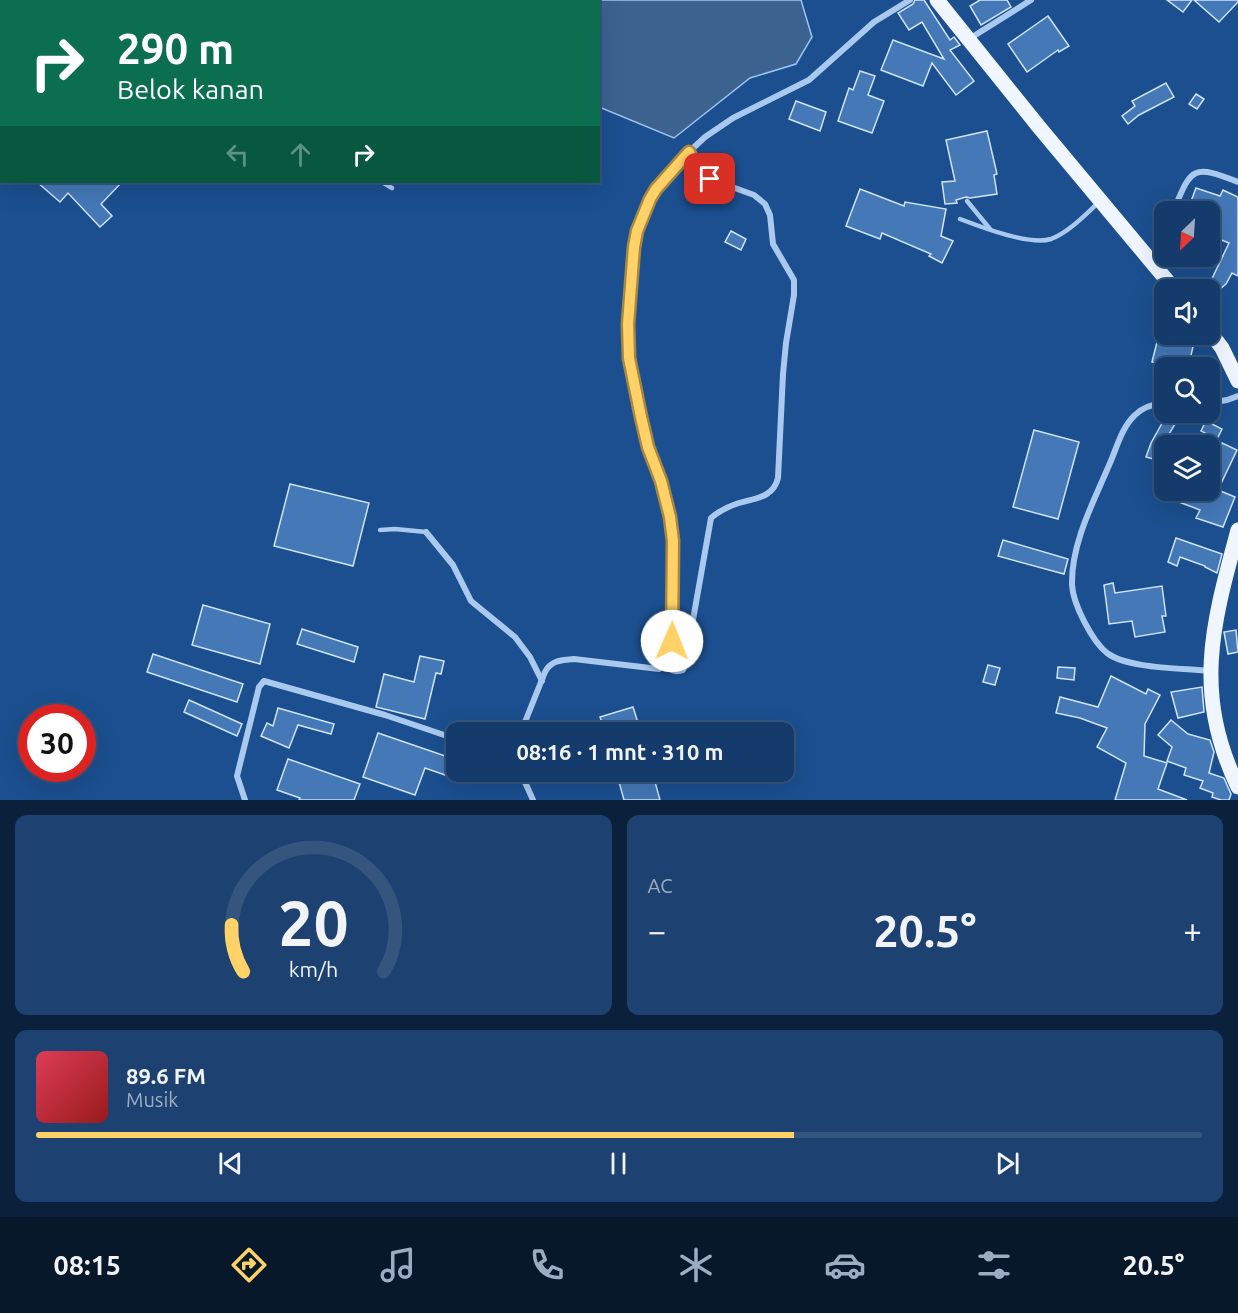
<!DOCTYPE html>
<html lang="id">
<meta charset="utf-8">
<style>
body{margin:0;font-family:Ubuntu,sans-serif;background:#1d4271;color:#f1f3f6;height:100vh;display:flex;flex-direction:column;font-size:22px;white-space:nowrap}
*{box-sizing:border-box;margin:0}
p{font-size:20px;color:#9dadc1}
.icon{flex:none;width:33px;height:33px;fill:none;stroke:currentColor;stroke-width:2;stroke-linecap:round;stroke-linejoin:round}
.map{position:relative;height:800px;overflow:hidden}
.drawer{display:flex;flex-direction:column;gap:15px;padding:15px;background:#0b203b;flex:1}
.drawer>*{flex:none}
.banner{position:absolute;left:0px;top:0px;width:600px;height:183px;box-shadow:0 6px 24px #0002,0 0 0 2px #33557e;background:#0b6e4f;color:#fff;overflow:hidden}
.needle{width:39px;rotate:205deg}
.fabs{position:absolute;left:1154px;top:201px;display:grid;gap:12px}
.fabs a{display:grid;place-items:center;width:66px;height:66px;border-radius:12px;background:#143b6b;box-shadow:0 6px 24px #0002,0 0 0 2px #33557e;font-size:30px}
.speed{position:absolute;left:18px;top:704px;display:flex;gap:12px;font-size:30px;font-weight:700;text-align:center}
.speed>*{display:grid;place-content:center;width:78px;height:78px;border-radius:50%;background:#143b6b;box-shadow:0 6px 24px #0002,0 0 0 2px #33557e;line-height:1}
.speed .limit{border:9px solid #d22;background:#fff;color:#111}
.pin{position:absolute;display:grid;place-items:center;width:51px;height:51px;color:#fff;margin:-26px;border-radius:12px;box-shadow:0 3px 9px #0006}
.me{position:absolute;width:66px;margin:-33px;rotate:1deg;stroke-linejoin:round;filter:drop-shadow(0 0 4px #0008)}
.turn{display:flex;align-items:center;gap:21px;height:126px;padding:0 18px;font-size:27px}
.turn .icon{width:78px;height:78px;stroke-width:2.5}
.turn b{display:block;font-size:42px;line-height:51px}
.lanes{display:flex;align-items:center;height:57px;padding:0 18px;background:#0003;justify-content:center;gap:30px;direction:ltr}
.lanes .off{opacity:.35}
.big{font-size:45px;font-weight:700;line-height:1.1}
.drawer .widget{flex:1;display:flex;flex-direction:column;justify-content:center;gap:9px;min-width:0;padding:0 21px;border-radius:12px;background:#1d4271}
.drawer .dial{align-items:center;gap:0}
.dial svg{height:156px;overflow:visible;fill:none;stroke:#33557e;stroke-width:7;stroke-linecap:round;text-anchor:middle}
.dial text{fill:#f1f3f6;stroke:none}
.song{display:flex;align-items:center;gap:18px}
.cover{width:72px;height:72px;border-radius:9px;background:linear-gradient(135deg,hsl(350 70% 55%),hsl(0 70% 35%))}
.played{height:6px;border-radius:3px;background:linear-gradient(90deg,#ffd166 65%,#33557e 65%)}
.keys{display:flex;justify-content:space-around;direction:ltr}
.heat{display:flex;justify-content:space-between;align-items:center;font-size:33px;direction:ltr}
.drawer .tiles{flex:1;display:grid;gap:15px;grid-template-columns:1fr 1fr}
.widget:last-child{grid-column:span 2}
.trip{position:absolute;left:446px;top:722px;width:348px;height:60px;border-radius:12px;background:#143b6b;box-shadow:0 6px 24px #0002,0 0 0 2px #33557e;font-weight:700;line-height:60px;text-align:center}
.menu{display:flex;height:96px;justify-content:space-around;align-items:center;background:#08182b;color:#9dadc1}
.menu .icon{width:42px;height:42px}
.menu .current{color:#ffd166}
.menu b{font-size:27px;color:#f1f3f6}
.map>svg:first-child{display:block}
.water{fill:#3c6290;stroke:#9cc4f0;stroke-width:1.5}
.building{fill:#4478b7;stroke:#cfe3fa;stroke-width:1.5}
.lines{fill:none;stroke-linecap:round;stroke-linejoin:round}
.service{stroke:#a9c9ee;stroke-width:4.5}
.minor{stroke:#a9c9ee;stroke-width:6}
.primary{stroke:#f0f6ff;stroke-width:15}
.route-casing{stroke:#a68842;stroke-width:15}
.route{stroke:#ffd166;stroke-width:10}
</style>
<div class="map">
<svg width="1238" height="800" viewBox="0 0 1238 800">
<rect width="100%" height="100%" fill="#1b4f8f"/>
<path class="water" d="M556 0H801L812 37 796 64 750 78 674 138 599 107 598 2 556 1Z"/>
<g class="building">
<path d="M915 0H924L950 40 954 37 960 45 950 50 974 81 956 95 932 63 923 86 881 70 893 40 944 59 922 22 909 30 898 13 913 4Z"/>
<path d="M980 0H1007L1011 7 981 25 970 6Z"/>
<path d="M1167 0H1192L1183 12Z"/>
<path d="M1194 0H1238V2L1219 22Z"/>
<path d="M1048 16 1069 46 1059 52 1058 50 1027 72 1008 44Z"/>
<path d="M860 71 875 76 868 95 884 101 872 133 838 121 849 88 853 90Z"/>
<path d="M1166 83 1174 97 1139 115 1128 124 1122 116 1135 106 1132 101Z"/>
<path d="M1196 94 1204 99 1197 109 1189 104Z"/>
<path d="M796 101 826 112 820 131 789 119Z"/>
<path d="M987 131 997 174 994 175 997 194 970 198 966 197 956 200 957 203 945 204 942 182 955 181 946 140Z"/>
<path d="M37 182H122L101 204 112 216 100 227 68 193 60 202Z"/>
<path d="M1196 188 1220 196 1223 190 1238 197V276L1232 273 1226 284 1214 294 1208 287 1229 243 1214 237 1209 239V212H1187Z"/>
<path d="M860 189 904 206 905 202 946 209 941 236 953 241 942 263 929 256 931 254 882 233 880 239 846 226Z"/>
<path d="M731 231 746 239 741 250 725 242Z"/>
<path d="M1159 334H1196L1188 368H1173L1152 362Z"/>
<path d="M1165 418 1175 424 1165 441 1167 442 1166 446H1164L1161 461 1146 457 1151 443Z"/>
<path d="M1206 421 1222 429 1217 439 1201 431Z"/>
<path d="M1034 430 1079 442 1058 519 1013 507Z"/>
<path d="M1222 443 1237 450 1218 490 1235 497 1223 527 1196 518 1200 510 1179 502 1184 491 1204 500 1209 490V469Z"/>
<path d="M290 484 369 503 353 566 274 546Z"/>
<path d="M1176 538 1222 554 1217 573 1205 567V566L1180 557 1177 566 1168 562Z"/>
<path d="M1003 540 1068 559 1064 574 998 556Z"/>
<path d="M1113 583 1115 593 1162 586 1166 616H1162L1165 632 1135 637 1132 621 1109 624 1104 585Z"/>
<path d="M203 605 270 624 260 664 192 645Z"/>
<path d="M302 629 358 647 354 662 297 644Z"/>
<path d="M1236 630 1238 652 1228 654 1224 632Z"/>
<path d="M153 654 243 684 237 702 147 672Z"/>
<path d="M420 656 444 661 441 674 436 673 425 719 376 707 384 674 414 682Z"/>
<path d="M988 665 1000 668 995 685 983 682Z"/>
<path d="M1058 667 1075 668 1074 680 1057 678Z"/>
<path d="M1111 676 1146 694 1148 689 1160 695 1145 724 1144 756 1167 763 1158 789 1187 800H1115L1126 763 1097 747 1107 728 1080 718 1056 713 1060 697 1098 707Z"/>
<path d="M1202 687 1204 712 1178 718 1171 692Z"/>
<path d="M189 700 242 724 237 736 184 712Z"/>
<path d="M633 707 641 732H605L600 717Z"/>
<path d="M278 708 334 724 331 734 298 725 289 748 261 736 267 723 273 726Z"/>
<path d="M1171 720 1188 734 1210 740 1214 752 1209 773 1224 778 1231 794 1229 800H1221L1212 797 1213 793 1200 788 1203 781 1184 775 1186 768 1167 761 1172 747 1158 735Z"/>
<path d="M378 733 454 759 448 776 425 768 415 795 363 777Z"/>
<path d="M288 759 360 784 354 800H299L300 798 277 790Z"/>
<path d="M616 771H652L660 800H624Z"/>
</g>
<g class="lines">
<g class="service">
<path d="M220 0 222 2"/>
<path d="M360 2V0"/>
<path d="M382 182 392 188"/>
<path d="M967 201 990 229"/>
<path d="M960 219C981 227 1030 246 1051 239 1069 232 1085 215 1099 202"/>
<path d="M380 530 395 529 426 532"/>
</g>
<g class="minor">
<path d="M969 39 1031 0"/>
<path d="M0 60 2 61"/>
<path d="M1173 212C1191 169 1191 163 1238 182"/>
<path d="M1150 258 1158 251 1164 236"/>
<path d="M1164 403C1153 404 1143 407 1135 415 1122 427 1117 447 1110 463 1094 501 1071 543 1072 585 1073 604 1092 641 1107 653 1128 669 1183 668 1210 671"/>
<path d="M1209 403 1227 400 1238 396"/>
<path d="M426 532 453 565 471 601 515 637 530 657 542 681"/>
<path d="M665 666C671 670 676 673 683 670L685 665 711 518C718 512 727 507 736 504 753 498 773 499 778 478L783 374 786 343 794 295V280L773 244 770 215 765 204 754 195 710 179 695 166 689 152"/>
<path d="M521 732 545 672C551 660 562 660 574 659L659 669 665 666 670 660 671 652 672 528 666 496 645 434 632 375 627 338 634 247 643 214 656 189 676 164 705 137 733 118 809 80 874 22 910 0"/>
<path d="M520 771 533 800"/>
<path d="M245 800 237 776 259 687 264 681 385 715 456 739"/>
</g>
<g class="primary">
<path d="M937 0 1039 127 1175 290"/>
<path d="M1209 331 1222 348 1238 381"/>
<path d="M1238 530C1212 626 1193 693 1238 787"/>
</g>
</g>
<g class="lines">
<defs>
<path id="route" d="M672 641 673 541 670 517 661 481 648 447 641 417 629 358 628 324 634 247 637 231 650 199 656 189 689 152 695 166 710 179"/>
</defs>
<use href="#route" class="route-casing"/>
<use href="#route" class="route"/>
</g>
</svg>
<div class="fabs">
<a><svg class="needle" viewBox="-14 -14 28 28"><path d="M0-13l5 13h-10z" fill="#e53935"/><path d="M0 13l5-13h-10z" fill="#9dadc1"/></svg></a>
<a><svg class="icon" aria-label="sound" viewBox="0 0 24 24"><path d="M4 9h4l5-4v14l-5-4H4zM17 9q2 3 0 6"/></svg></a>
<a><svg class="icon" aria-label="search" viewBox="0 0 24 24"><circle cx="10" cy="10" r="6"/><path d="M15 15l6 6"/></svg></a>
<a><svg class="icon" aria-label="layers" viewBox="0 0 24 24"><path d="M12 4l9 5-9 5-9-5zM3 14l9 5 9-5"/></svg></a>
</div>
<div class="speed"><div class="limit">30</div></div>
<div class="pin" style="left:710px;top:179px;background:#d93025"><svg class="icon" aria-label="arrive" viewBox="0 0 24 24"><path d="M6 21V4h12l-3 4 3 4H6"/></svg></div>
<svg class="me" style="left:672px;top:641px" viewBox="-20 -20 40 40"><circle r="19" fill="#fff"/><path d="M0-13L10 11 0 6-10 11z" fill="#ffd166"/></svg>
<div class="trip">08:16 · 1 mnt · 310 m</div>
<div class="banner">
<div class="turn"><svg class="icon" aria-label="right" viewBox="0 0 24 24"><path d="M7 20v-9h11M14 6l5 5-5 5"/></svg><div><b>290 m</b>Belok kanan</div></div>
<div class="lanes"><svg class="icon off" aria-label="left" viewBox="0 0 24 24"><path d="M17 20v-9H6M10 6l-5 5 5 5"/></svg><svg class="icon off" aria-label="ahead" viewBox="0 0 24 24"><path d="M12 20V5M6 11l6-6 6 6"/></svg><svg class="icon" aria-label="right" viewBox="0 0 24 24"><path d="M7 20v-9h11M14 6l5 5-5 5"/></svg></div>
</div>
</div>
<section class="drawer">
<div class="tiles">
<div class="widget dial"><svg viewBox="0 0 100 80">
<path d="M14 69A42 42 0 1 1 86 69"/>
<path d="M14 69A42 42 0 0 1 8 45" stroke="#ffd166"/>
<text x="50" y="56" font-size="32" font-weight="700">20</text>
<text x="50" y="72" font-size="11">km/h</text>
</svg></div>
<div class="widget"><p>AC</p>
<div class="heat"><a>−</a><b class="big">20.5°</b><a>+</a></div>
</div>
<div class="widget">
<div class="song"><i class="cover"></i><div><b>89.6 FM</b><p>Musik</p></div></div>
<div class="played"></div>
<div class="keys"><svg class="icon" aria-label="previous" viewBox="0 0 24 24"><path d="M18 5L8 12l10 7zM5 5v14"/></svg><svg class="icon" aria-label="pause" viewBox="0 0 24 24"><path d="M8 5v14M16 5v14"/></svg><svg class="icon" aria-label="next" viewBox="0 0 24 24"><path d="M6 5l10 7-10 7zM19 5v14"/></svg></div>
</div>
</div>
</section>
<nav class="menu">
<b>08:15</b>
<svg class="icon current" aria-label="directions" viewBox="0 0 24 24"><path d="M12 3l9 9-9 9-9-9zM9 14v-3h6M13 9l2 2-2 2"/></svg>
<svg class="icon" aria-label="music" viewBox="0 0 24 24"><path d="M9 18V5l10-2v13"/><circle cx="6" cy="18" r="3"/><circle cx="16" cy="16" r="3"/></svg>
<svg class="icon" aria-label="phone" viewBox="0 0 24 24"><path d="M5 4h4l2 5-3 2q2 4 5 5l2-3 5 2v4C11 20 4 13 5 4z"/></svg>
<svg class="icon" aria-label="climate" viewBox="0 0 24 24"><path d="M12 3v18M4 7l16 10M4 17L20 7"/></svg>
<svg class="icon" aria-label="car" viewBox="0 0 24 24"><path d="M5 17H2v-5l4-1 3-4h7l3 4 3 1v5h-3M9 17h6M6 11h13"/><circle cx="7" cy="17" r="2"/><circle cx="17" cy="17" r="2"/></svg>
<svg class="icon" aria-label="filters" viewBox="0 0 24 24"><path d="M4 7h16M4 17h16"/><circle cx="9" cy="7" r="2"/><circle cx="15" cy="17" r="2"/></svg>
<b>20.5°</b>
</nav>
